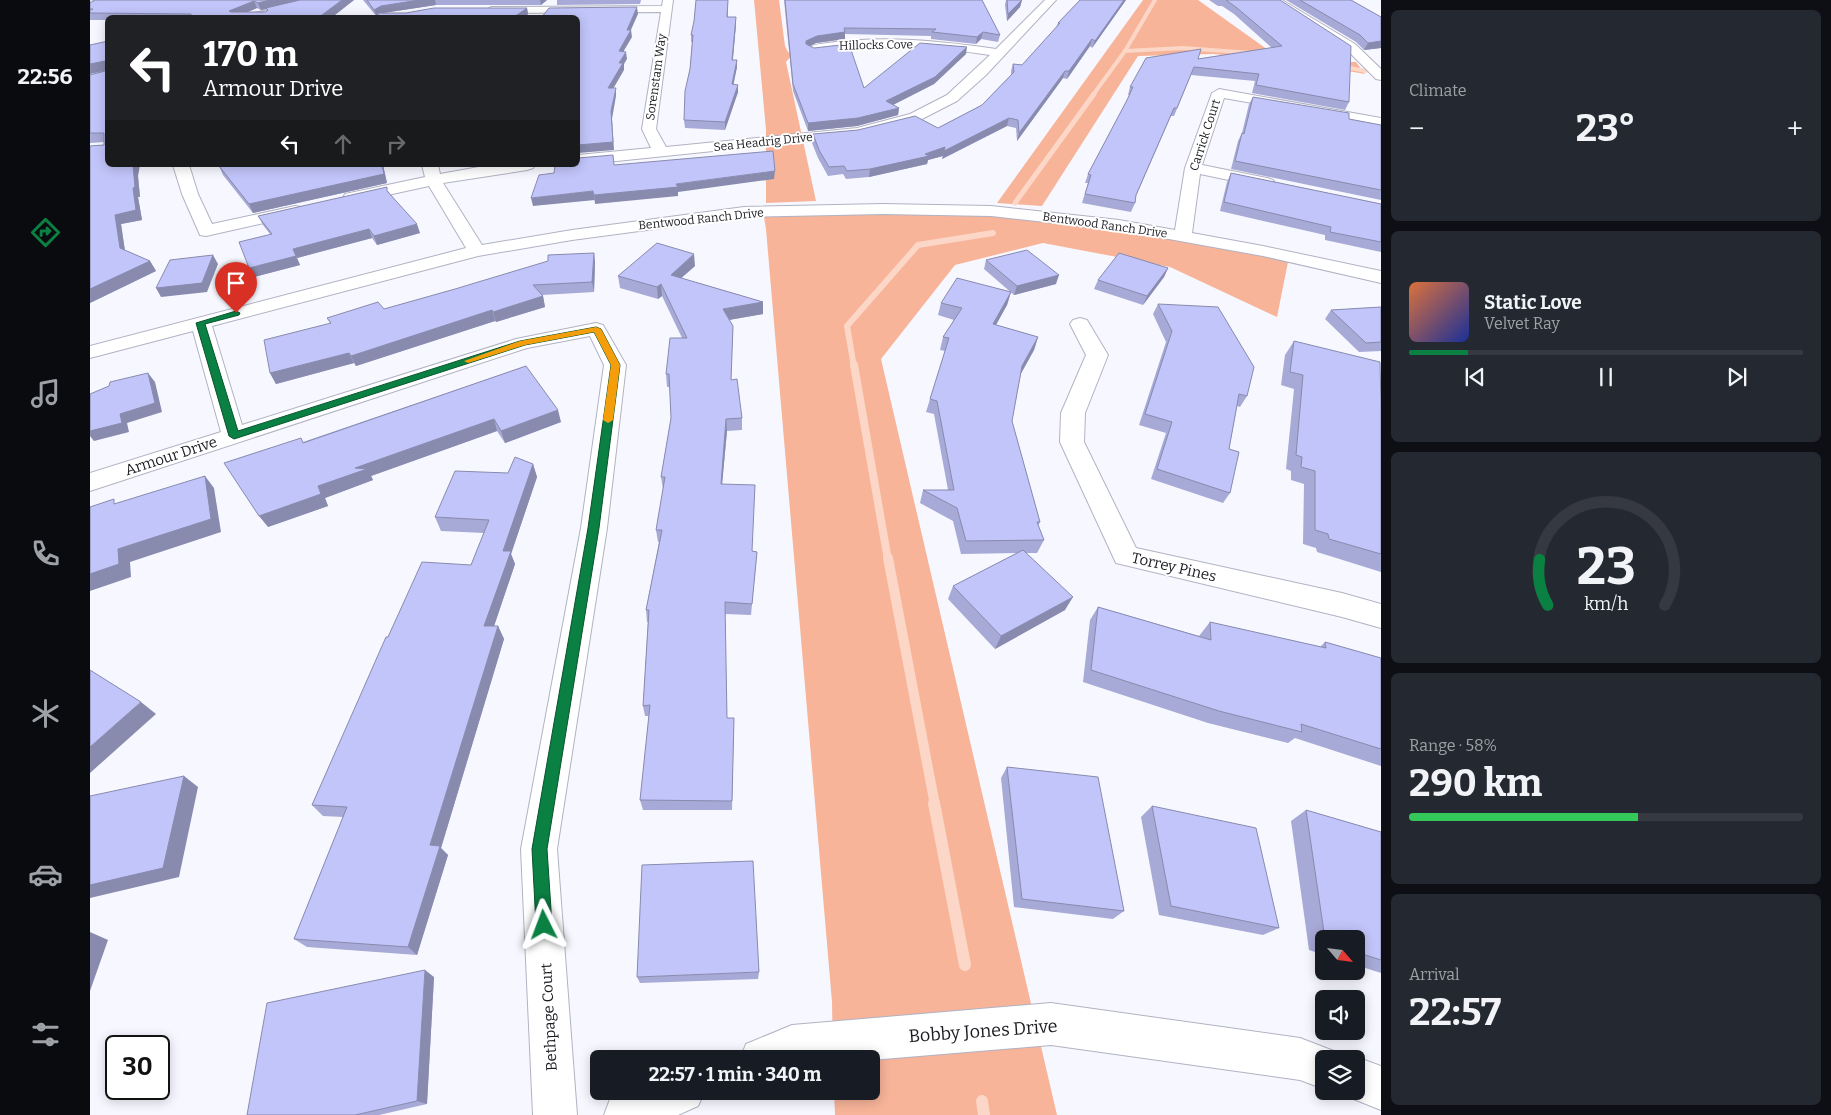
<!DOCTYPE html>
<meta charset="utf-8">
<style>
body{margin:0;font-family:Bitter,serif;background:#242831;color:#f1f3f6;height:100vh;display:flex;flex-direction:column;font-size:19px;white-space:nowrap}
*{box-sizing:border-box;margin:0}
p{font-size:16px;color:#9ea1a6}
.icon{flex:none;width:28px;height:28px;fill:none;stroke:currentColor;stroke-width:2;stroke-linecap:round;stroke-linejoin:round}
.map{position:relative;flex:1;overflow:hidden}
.panel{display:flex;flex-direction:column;gap:10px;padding:10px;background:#0d0f14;width:450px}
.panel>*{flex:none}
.top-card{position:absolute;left:15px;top:15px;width:475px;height:152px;border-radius:8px;box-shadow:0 2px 12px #0003;background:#202124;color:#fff;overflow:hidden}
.needle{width:32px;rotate:118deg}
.tools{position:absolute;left:1225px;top:930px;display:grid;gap:10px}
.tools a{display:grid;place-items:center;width:50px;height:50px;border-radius:8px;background:#171b24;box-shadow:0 2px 12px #0003;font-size:25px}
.speed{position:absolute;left:15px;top:1035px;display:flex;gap:10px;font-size:25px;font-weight:700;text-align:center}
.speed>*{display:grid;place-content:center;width:65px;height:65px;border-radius:50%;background:#171b24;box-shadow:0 2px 12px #0003;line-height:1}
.speed .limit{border:2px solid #111;border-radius:8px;background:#fff;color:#111}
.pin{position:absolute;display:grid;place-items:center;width:42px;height:42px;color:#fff;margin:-51px -21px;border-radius:50% 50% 50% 0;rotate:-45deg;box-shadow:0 0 5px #0007}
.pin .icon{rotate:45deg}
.me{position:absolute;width:55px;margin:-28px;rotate:357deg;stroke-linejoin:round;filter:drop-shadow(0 0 4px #0008)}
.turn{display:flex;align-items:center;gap:18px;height:105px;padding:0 15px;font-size:22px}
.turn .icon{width:65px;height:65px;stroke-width:2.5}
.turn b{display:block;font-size:35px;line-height:42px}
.lanes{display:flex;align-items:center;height:48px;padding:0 15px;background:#0003;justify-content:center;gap:25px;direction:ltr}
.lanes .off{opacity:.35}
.big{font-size:38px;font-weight:700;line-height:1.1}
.panel .card{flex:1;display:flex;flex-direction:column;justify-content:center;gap:8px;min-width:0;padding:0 18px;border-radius:8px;background:#242831}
.panel .dial{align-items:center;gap:0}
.dial svg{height:130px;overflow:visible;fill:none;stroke:#363941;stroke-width:7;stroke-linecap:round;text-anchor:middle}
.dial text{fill:#f1f3f6;stroke:none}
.song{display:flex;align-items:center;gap:15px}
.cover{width:60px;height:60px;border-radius:8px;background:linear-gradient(135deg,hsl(20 70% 55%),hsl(230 70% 35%))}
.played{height:5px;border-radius:2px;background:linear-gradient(90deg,#0b8043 15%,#363941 15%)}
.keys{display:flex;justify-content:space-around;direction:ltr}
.heat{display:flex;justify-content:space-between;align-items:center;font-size:28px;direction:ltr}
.charge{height:8px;border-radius:4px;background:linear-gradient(90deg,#34c759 58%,#363941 0)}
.trip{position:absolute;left:500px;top:1050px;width:290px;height:50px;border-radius:8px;background:#171b24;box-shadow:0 2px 12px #0003;font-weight:700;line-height:50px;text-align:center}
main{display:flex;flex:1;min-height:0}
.dock{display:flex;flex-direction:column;width:90px;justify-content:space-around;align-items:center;background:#090b0e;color:#9ea1a6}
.dock .icon{width:35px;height:35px}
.dock .selected{color:#0b8043}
.dock b{font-size:22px;color:#f1f3f6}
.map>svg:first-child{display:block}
.green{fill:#f7b499}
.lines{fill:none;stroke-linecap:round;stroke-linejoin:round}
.stream-far5{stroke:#fcd6c6;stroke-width:4}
.stream-far4{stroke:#fcd6c6;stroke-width:5}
.stream-far3{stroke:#fcd6c6;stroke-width:6}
.stream-far2{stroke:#fcd6c6;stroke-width:8}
.stream-far1{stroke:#fcd6c6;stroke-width:10}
.stream{stroke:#fcd6c6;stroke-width:12}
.lane-casing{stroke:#b1b2c3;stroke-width:3}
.street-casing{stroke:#b1b2c3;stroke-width:2}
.lane{fill:#fff;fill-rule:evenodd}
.street{fill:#fff;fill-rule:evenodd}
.wall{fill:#a7a9d6;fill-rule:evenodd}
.shaded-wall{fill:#888aae}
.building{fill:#c2c5f9;stroke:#888aae}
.route{fill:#0b8043;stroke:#07532c}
.slow{fill:#f59e0b}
.labels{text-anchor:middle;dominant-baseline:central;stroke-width:4;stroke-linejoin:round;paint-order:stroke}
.far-street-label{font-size:12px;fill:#1b1b21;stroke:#fff}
.street-label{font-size:15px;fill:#1b1b21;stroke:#fff}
.near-street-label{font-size:18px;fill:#1b1b21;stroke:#fff}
</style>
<main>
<nav class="dock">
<b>22:56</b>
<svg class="icon selected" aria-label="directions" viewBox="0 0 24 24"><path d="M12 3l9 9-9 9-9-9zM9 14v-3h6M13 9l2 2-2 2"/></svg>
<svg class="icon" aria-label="music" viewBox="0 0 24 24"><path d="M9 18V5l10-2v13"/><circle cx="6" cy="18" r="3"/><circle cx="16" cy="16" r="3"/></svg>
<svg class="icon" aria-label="phone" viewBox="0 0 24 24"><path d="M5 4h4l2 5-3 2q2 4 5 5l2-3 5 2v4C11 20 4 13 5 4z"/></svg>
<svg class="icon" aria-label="climate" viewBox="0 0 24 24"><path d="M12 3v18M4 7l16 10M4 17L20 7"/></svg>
<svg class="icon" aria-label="car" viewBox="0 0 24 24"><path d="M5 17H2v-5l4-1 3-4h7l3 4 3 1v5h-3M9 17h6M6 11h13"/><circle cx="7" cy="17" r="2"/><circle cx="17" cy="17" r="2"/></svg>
<svg class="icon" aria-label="filters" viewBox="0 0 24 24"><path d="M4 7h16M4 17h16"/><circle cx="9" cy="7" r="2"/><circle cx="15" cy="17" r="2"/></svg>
</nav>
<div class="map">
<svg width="1291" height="1115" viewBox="0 0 1291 1115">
<rect width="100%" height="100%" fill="#f7f8ff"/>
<g class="green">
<path d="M664 0H689L695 46 698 52 702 55 696 62 726 201 676 203V130Z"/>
<path d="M1053 0H1108L1185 55 1221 61 1266 62 1275 74 1201 61 1123 54 1048 56 952 206 907 203Z"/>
<path d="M673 211H901L1029 225 1199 257 1187 317 1080 267 953 243 865 265 791 359 967 1115H745L744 1091H781V1059H743L742 1002 676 229Z"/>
</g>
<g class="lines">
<g class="stream-far5">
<path d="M1035 51 1093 48 1162 53"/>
<path d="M1249 66 1276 71"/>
<path d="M1003 95 1035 51 1065 0"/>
</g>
<path class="stream-far4" d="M925 203 1004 94"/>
<path class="stream-far3" d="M764 367 757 326 828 245 903 233"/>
<path class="stream-far2" d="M764 365 798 560"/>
<path class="stream-far1" d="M798 558 845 805"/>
<g class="stream">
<path d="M844 803 875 965"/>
<path d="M892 1101 894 1115"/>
</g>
<defs>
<g id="lane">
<path d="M0 0 7 2 6 7 0 9 2 4Z"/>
<path d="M224 0H236L159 18H144Z"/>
</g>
<g id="street">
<path d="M573 0H583L566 129 576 147 767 128 820 114 857 95 900 55C841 46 783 44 723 53L717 49C722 44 731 44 738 43 794 35 851 41 906 49L955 0H966L896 75 867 101 830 120 767 136 488 165V155L561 148 552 129 571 12 401 13 396 10 401 7 572 6Z"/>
<path d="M1180 0H1192L1265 44 1291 69V80L1286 79 1257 50Z"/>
<path d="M1129 89 1291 118V126L1134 98 1112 165 1177 178 1183 180 1185 183 1183 186 1177 188 1110 174 1102 233 1173 246 1291 271V283L1173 256 1029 230 901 216 793 214 654 217 482 240 388 256 122 326 152 425 426 339 506 323 513 325 536 365 517 528 467 849 487 1115H443L431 849 491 528 514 365 500 336 437 348 0 491V473L131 432 103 331 0 358V346L376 248 339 186 261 203 255 202 253 198 255 194 335 177 332 165H348L350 174 400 165H445L443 168 437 170 353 183 392 245 482 230 654 207 793 204 901 206 1029 220 1085 230 1095 168 1122 93Z"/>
<path d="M83 165H99L108 194 122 224 205 206 211 207 214 211 211 215 205 216 116 236 110 235 92 194Z"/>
<path d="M990 318 997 320 1018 355 995 413 994 442 1046 548 1252 593 1291 604V628L1252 617 1026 563 970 442 971 413 996 355 980 324 983 320Z"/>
<path d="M961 1003 1210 1038 1249 1053 1252 1059H1234V1089L1210 1080 961 1045 781 1060V1059H650L656 1044 702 1025Z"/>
<path d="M1266 1057 1291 1066V1110L1251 1094 1249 1091H1266V1059H1263Z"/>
<path d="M540 1091H615L608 1106 588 1115H514L520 1099Z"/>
</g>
</defs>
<use href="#lane" class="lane-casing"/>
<use href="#street" class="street-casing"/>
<use href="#lane" class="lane"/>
<use href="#street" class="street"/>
</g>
<g class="wall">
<path d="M5 0H264L241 18H18V20H0V3ZM167 8 171 10 176 9 177 11 176 12H157Z"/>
<path d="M273 0H457L451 5H346L293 13H316L437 8 438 14 434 18H288V16L287 17Z"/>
<path d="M467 0H551L550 4 467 5Z"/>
<path d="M606 0H638V17L646 24 643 60H647V67L643 84 648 92 635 130 595 128 594 120 600 69 602 42H601V35L604 21Z"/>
<path d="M694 0H892L910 35 908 42 891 39 886 44 841 39V36L755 34V39L726 43 720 46 774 88 876 54 844 84 803 105 809 108 808 115 767 126 718 131 703 91Z"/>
<path d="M916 0H932L930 7 917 21 915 5Z"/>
<path d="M990 0H1036L1002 48 1000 46 977 79 973 78 927 141 926 128 917 126 852 159 853 156 838 160 837 164 779 177 756 179 753 174 738 176 728 158 722 143 723 134 848 128 892 105 921 75V71L923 64 932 65 966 28 968 23Z"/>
<path d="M1119 0H1190L1259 102 1255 110 1162 93 1165 81 1101 75 1084 116H1081L1046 196 1045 203 1041 212 992 203 998 183H995L998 174 1040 95H1038L1040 87 1108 59 1182 48 1144 14 1132 6H1128Z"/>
<path d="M1196 0H1261L1291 17V48L1274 50 1266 42Z"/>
<path d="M18 41 48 176 50 197H48L52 220 31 224 35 251 60 261 66 271 0 303V146L14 145V142L0 143V75L15 70 0 74V45Z"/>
<path d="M1163 97 1259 119 1291 125V200L1141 169 1148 141 1152 133 1159 104Z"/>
<path d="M135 165H293L297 183 163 213 133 175 129 166Z"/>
<path d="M1141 173 1291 204V252L1235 240V235L1130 211 1137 182Z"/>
<path d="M298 191 330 233 287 245 282 238 207 258 210 265 164 277 180 234 173 225 168 216Z"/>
<path d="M504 253 505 263 504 292 452 295 453 296 455 307 406 322 405 321 266 366 264 363 186 384 180 373 240 323 237 318 294 309Z"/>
<path d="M896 260 966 284 924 295 894 269Z"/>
<path d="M605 266 591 278 673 302V314L639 320 643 326 641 380 652 418V430L637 431 632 484 662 551 667 552 661 615 635 614 637 718H644L642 810H553L550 800 559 716H555L553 706 558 622H557L556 610 569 542H568L566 530 573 489 571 477 581 418 580 387H577L576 374 592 338 572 296 568 299 530 288 528 276Z"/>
<path d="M1078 268 1074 277 1053 305 1004 289 1008 280Z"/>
<path d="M921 292 917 305 906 325 948 337 944 350 931 373 922 421 950 522 948 526 954 540 947 553H936L975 610 905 649 858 599 863 586 927 553 871 554 863 521 830 503 833 490H858L844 414 836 412 840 399 855 351 850 350 853 337 864 320 848 315 851 303Z"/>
<path d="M1068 304 1157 396 1150 407 1147 406 1139 449 1140 493 1133 503 1061 479 1076 433 1049 425 1076 342 1063 314Z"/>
<path d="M1291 307V351L1269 352 1235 319 1241 310Z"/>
<path d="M1204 341 1291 405V572L1227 552 1226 548 1213 544 1214 484 1201 480V471L1196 469 1204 389 1191 385 1195 355Z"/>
<path d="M436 366 471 422 415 443 407 431 281 476 283 480 235 498 238 506 178 527 213 442Z"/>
<path d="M443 464 447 477 421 554 425 564 404 626H408L414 639 351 848 358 855 327 955 217 947 204 939 253 817 233 816 222 805 298 637 381 565 394 533 351 531 345 517 418 473Z"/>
<path d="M1008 607 1109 636 1120 622 1230 647 1235 642 1291 658V766L1205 738 1198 743 1118 723 993 682 1000 620Z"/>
<path d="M917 767 1034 911 1023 919 924 907 911 778Z"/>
<path d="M1062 806 1189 928 1173 935 1069 915 1051 817Z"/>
<path d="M1216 810 1291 832V973L1266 965V939H1234V955L1219 950 1201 821Z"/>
<path d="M669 972 668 979 550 983 547 977Z"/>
<path d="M344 977 337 1104 289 1115H157Z"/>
</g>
<g class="shaded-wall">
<path d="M180 0H216L171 10 168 3Z"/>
<path d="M252 0H264L241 18H228Z"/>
<path d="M329 0H345L346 5 293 13H287L288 16 287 17 284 10 291 6Z"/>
<path d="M450 0H457L451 5Z"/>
<path d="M932 0 930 7 917 21 918 14Z"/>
<path d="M1034 0H1036L1002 48 1005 41Z"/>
<path d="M164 1 167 8 144 18 139 11Z"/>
<path d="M547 7 548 14 540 32 541 30 542 37 529 59V51L537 30Z"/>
<path d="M437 8 438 14 434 18H425L424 17Z"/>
<path d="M646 17V24L642 67V60Z"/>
<path d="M755 32V39L726 43 716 48V41L727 36Z"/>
<path d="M893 32 891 39 886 44 887 37Z"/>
<path d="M1002 39 1000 46 977 79 979 71Z"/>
<path d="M1291 41V48L1274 50 1278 43Z"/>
<path d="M877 47 876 54 844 84 795 109 796 101Z"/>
<path d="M536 52 537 59 534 64V70L519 96 518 88 529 63Z"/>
<path d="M647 60V67L642 92V84Z"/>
<path d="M15 61 18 70 0 74V64Z"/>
<path d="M975 71 973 78 927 141 929 133Z"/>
<path d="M648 85V92L635 130V122Z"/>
<path d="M526 88V96L522 119 524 150 488 153V145L521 111Z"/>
<path d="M809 108 808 115 767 126 718 131V123Z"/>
<path d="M919 118 917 126 852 159 853 156 838 160 837 164 779 177 780 169 835 154Z"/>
<path d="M43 165H50L48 176 50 197H48L52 220 31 224 36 258 30 248 25 215 43 188Z"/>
<path d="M293 165 297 183 163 213 159 204Z"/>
<path d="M685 171 684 179 588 192V196L505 204 504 195Z"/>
<path d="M503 191 505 200 443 206 441 198Z"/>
<path d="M327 224 330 233 287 245 284 236Z"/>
<path d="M279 229 282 238 207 258 203 249Z"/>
<path d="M504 253 505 263 504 292 502 282Z"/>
<path d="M604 254 605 266 581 287V275Z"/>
<path d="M123 255 128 264 117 292 71 297 66 288Z"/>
<path d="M206 256 210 265 164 277 159 268Z"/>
<path d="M60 261 66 271 0 303V289Z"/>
<path d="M1078 268 1074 277 1053 305 1057 296Z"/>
<path d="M969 275 966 284 924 295 927 286Z"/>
<path d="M571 284 572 296 568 299 567 287Z"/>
<path d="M921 292 917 305 899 337 903 324Z"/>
<path d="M453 296 455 307 406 322 403 312Z"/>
<path d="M673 302V314L633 321V309Z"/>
<path d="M402 310 405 321 266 366 261 356Z"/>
<path d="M948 337 944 350 928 379 932 366Z"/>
<path d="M259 353 264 363 186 384 180 373Z"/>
<path d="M58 373 65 382 72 412 37 423 39 432 4 441 0 436V431L30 414Z"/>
<path d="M468 410 471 422 415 443 411 431Z"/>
<path d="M404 419 407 431 281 476 283 480 235 498 238 506 178 527 169 516 265 468Z"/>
<path d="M636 419 637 431 631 496V484Z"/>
<path d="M443 464 447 477 421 554 425 564 400 638 394 626 413 551Z"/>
<path d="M115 476 124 488 131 532 40 562 41 577 0 591V574L28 549Z"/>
<path d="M983 597 975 610 905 649 911 636Z"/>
<path d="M408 626 414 639 351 848 358 855 327 955 318 947 340 845Z"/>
<path d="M51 702 66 714 0 773V747Z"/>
<path d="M94 776 108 787 89 877 0 898V885Z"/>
<path d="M0 932 18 940 0 991Z"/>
<path d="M335 970 344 977 337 1104 327 1101Z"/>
</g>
<g class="building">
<path d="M5 0H180L168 3 164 1 139 11 141 12H176L178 10 176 8 210 0H252L228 18H102L101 14 0 13V10L3 9H0V3Z"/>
<path d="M277 0H329L291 6 284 10Z"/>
<path d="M606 0H638L637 17H646L642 60H647L642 84 648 85 635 122 594 120 595 91 600 69 603 35H601L604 21Z"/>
<path d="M695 0H892L910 35 893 32 887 37 842 32 846 29 754 28 755 32 727 36 716 41V44L724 48 759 44 774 88 830 43 877 47 845 77 796 101 809 108 768 118 718 123 703 84Z"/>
<path d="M917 0H932L918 14Z"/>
<path d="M990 0H1034L1005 41 1002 39 979 71H975L929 133 928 120 919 118 854 151 855 147 835 154 839 156 780 169 757 171 754 166 739 167 729 150 723 134 768 130 825 116 848 128 892 105 924 72 923 64 932 65 970 23H968Z"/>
<path d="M1136 0H1190L1261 46 1259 102 1166 85 1169 74 1104 67 1087 108H1084L1046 195 1045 203 995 194 1001 175 998 174 1037 100 1043 87H1040L1056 58 1111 49 1108 59 1192 46 1147 8Z"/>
<path d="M1210 0H1261L1291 17V41L1278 43 1270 35Z"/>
<path d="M547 7 537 30H541L529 51 536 52 529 63H533L518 88H526L521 111 523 142 488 145V18H451L459 8Z"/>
<path d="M344 8H437L424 17 383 16 381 18H288L290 17 287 13H316Z"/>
<path d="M18 41V165H43L45 187 43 188 46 210 25 215 30 248 60 261 0 289V146L14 145V133H0V75L15 71V61L0 64V45Z"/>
<path d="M1163 97 1259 113V119L1291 125V190L1145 161 1152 133 1154 134Z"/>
<path d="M683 151 685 171 586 184 588 187 504 195 503 191 441 198 449 175 464 173 465 165H488V158L523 155 524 165Z"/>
<path d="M135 165H292L294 174 159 204 129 166Z"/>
<path d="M1141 173 1291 204V242L1240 232 1241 227 1134 202Z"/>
<path d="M297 187V191L327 224 284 236 279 229 203 249 206 256 159 268 149 242 182 234 168 216Z"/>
<path d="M567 243 604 254 581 275 673 302 633 309 643 326 641 380 647 379 652 418 636 419 631 484 665 485 662 551 667 552 662 604 635 602 637 718H644L642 801 550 800 560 705 553 706 559 610H556L572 530H566L575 477H571L581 418 579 374H576L580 338H597L571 284 567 287 528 276Z"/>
<path d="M937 250 969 275 927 286 896 260Z"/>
<path d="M504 253 502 282 443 285 453 296 403 312 402 310 261 356 259 353 180 373 174 340 241 323 237 318 288 302 294 309 365 289 458 261V255Z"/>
<path d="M1029 253 1078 268 1057 296 1008 280Z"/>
<path d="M123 255 112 283 66 288 80 260Z"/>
<path d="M867 278 921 292 903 324 948 337 932 366 922 421 950 522H947L954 540 876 541 867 508 833 490H864L847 401 840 399 859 338 853 337 872 308 851 303Z"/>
<path d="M1068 304 1128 307 1164 367 1157 396 1149 394 1139 449 1149 452 1140 493 1067 469 1082 422 1055 414 1082 331Z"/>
<path d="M1291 307V342L1276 343 1241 310Z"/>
<path d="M1204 341 1290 362 1291 405V554L1239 539 1238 534 1225 530V471L1211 467 1212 457 1206 455 1213 375 1200 372Z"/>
<path d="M436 366 468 410 411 431 404 419 265 468 277 469 228 486 231 494 169 516 134 463 211 438 213 443Z"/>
<path d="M58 373 65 403 30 414 32 423 0 431V394L19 386 20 382Z"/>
<path d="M425 457 443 464 413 551H421L394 626H408L340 845 350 846 318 947 204 939 257 807 222 805 296 637H298L332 562 381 565 399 520 345 517 365 471 418 473Z"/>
<path d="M115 476 121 519 28 549 29 564 0 574V507L24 499V504Z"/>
<path d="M933 550 983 597 911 636 863 586Z"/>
<path d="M1008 607 1121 640 1120 622 1236 648 1235 642 1291 658V749L1211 724 1212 732 1129 711 1001 670Z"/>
<path d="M0 670 51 702 0 747Z"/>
<path d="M917 767 1008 777 1034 911 932 899Z"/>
<path d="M94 776 73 868 0 885V796Z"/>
<path d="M1062 806 1166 828 1189 928 1081 906Z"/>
<path d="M1216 810 1291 832V960L1266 952V939H1235Z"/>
<path d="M663 861 669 972 547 977 552 865Z"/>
<path d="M335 970 327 1101 265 1115H157L177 1003Z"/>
</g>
<path class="route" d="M146 311 150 313 149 315 115 324 148 431 430 341 506 327 511 329 530 365 509 528 457 849 462 925 459 931 454 933 448 931 446 925 442 849 498 528 521 365 504 332 435 345 144 439 139 436 106 323Z"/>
<path class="slow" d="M506 327 511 329 530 365 523 420 518 423 513 420 521 365 504 332 435 345 378 363 374 361 430 341Z"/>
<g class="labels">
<g class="far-street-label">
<text transform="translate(786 45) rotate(-1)">Hillocks Cove</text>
<text transform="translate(566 77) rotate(-82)">Sorenstam Way</text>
<text transform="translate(1115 135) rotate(-72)">Carrick Court</text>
<text transform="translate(673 142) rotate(-6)">Sea Headrig Drive</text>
<text transform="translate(611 219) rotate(-6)">Bentwood Ranch Drive</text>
<text transform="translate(1015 225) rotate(8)">Bentwood Ranch Drive</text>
</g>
<g class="street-label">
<text transform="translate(81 456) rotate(-18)">Armour Drive</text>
<text transform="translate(1084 567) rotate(13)">Torrey Pines</text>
<text transform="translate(459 1017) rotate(-93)">Bethpage Court</text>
</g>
<g class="near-street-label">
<text transform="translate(893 1031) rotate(-4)">Bobby Jones Drive</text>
</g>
</g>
</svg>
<div class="tools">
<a><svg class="needle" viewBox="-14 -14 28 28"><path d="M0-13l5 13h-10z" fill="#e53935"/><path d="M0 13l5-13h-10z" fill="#9ea1a6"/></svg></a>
<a><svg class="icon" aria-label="sound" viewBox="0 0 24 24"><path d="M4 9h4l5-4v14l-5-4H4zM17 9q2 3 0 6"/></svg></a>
<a><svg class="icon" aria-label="layers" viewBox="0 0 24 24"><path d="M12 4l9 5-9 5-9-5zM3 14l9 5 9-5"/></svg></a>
</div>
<div class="speed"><div class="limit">30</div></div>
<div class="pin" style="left:146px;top:313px;background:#d93025"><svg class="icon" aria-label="arrive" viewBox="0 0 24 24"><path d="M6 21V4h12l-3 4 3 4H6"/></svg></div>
<svg class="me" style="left:454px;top:925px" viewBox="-20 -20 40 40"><path d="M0-17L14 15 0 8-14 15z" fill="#0b8043" stroke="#fff" stroke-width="4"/></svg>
<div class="trip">22:57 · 1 min · 340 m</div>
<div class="top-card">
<div class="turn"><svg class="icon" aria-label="left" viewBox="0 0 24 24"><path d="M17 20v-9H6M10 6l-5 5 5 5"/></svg><div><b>170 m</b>Armour Drive</div></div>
<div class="lanes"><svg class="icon" aria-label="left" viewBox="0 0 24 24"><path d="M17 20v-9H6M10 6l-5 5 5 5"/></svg><svg class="icon off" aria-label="ahead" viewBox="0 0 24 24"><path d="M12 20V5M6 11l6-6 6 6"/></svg><svg class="icon off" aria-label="right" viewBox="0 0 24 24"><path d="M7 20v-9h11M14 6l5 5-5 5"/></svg></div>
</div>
</div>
<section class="panel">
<div class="card"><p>Climate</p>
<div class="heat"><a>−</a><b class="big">23°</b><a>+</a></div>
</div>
<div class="card">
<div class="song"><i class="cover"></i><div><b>Static Love</b><p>Velvet Ray</p></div></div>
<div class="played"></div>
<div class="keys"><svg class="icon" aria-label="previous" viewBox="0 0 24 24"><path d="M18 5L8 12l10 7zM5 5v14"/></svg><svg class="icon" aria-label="pause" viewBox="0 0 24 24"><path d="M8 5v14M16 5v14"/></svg><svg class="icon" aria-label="next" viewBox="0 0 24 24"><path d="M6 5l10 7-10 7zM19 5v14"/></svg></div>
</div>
<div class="card dial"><svg viewBox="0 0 100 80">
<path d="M14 69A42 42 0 1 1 86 69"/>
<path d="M14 69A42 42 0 0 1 9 41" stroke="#0b8043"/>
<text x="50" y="56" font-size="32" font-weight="700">23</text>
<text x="50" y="72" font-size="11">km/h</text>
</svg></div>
<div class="card"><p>Range · 58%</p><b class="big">290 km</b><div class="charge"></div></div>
<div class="card"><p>Arrival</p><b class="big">22:57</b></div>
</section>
</main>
